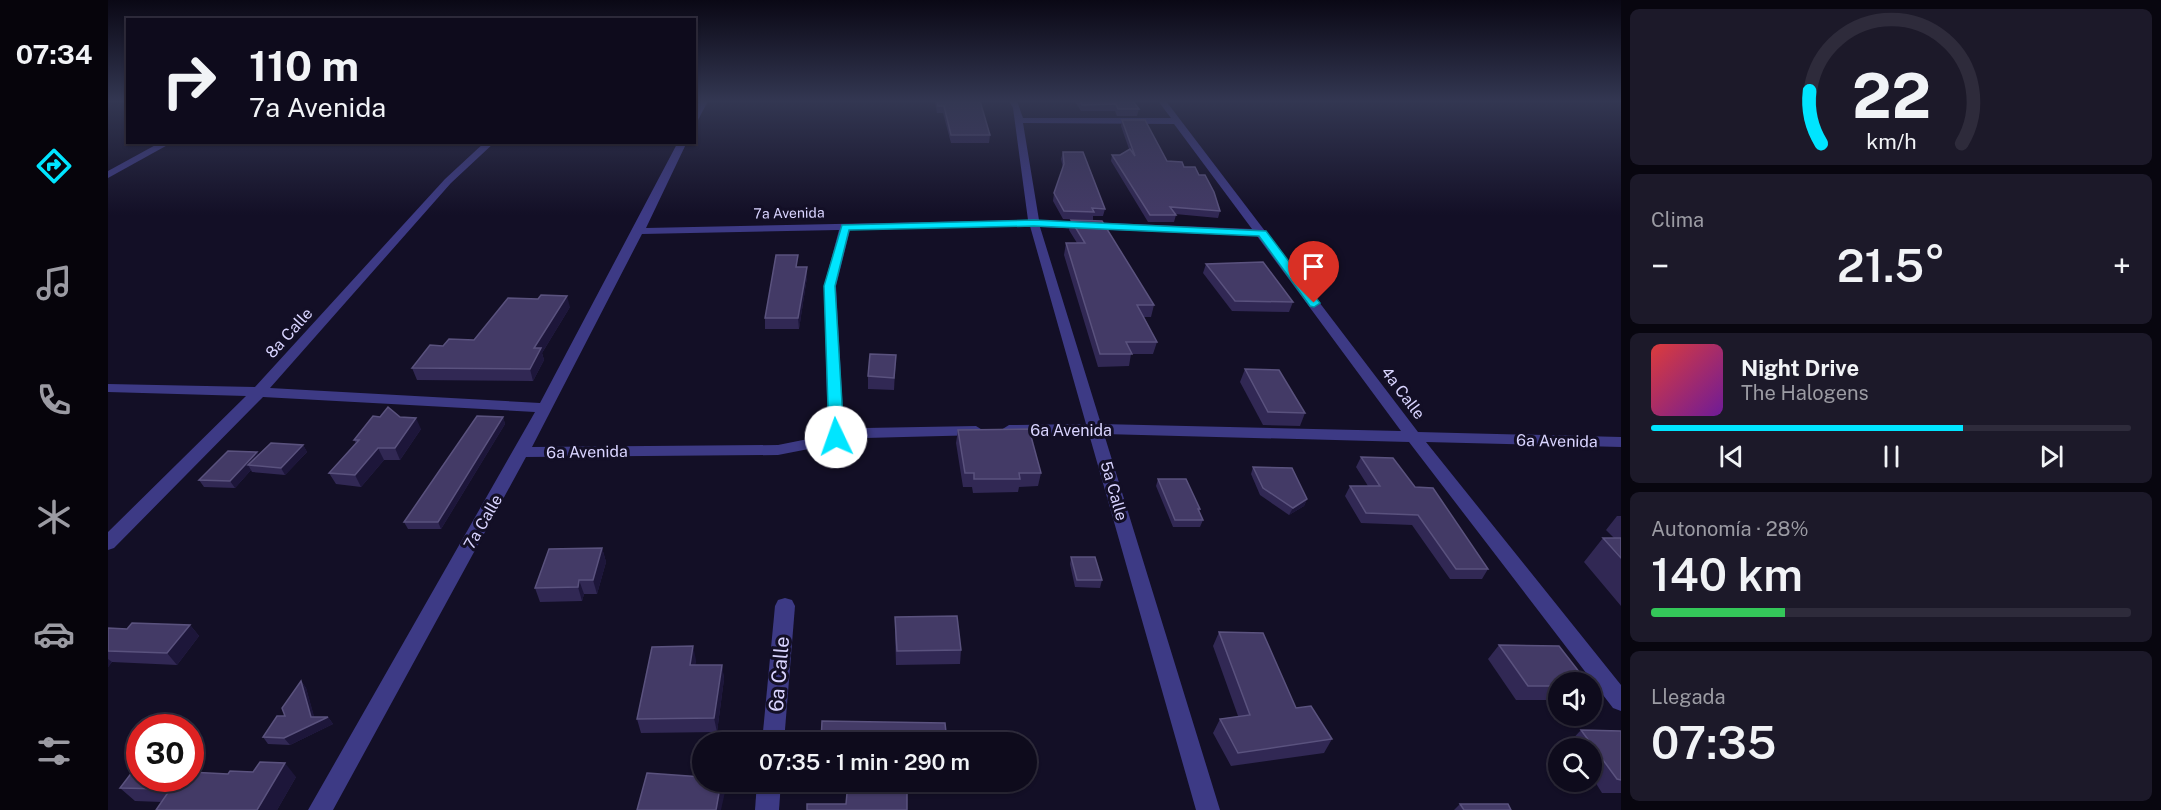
<!DOCTYPE html>
<html lang="es">
<meta charset="utf-8">
<style>
body{margin:0;font-family:"Public Sans",sans-serif;background:#1c1929;color:#f1f3f6;height:100vh;display:flex;flex-direction:column;font-size:22px;white-space:nowrap}
*{box-sizing:border-box;margin:0}
p{font-size:20px;color:#9b9ba3}
.icon{flex:none;width:33px;height:33px;fill:none;stroke:currentColor;stroke-width:2;stroke-linecap:round;stroke-linejoin:round}
.map{position:relative;flex:1;overflow:hidden}
.sheet{display:flex;flex-direction:column;gap:9px;padding:9px;background:#08060f;width:540px}
.sheet>*{flex:none}
.hud{position:absolute;left:18px;top:18px;width:570px;height:126px;border-radius:0px;box-shadow:0 2px 4px #0004,0 0 0 2px #2e2b3b;background:#0e0b1c;color:#f1f3f6;overflow:hidden}
.controls{position:absolute;left:1440px;top:672px;display:grid;gap:12px}
.controls a{display:grid;place-items:center;width:54px;height:54px;border-radius:50%;background:#0e0b1c;box-shadow:0 2px 4px #0004,0 0 0 2px #2e2b3b;font-size:30px}
.speed{position:absolute;left:18px;top:714px;display:flex;gap:12px;font-size:30px;font-weight:700;text-align:center}
.speed>*{display:grid;place-content:center;width:78px;height:78px;border-radius:50%;background:#0e0b1c;box-shadow:0 2px 4px #0004,0 0 0 2px #2e2b3b;line-height:1}
.speed .limit{border:9px solid #d22;background:#fff;color:#111}
.pin{position:absolute;display:grid;place-items:center;width:51px;height:51px;color:#fff;margin:-62px -26px;border-radius:50% 50% 50% 0;rotate:-45deg;box-shadow:0 0 6px #0007}
.pin .icon{rotate:45deg}
.me{position:absolute;width:66px;margin:-33px;rotate:357deg;stroke-linejoin:round;filter:drop-shadow(0 0 4px #0008)}
.turn{display:flex;align-items:center;gap:21px;height:126px;padding:0 24px;font-size:27px}
.turn .icon{width:78px;height:78px;stroke-width:2.5}
.turn b{display:block;font-size:42px;line-height:51px}
.big{font-size:45px;font-weight:600;line-height:1.1}
.sheet .widget{flex:1;display:flex;flex-direction:column;justify-content:center;gap:9px;min-width:0;padding:0 21px;border-radius:9px;background:#1c1929}
.sheet .dial{align-items:center;gap:0}
.dial svg{height:156px;overflow:visible;fill:none;stroke:#2e2b3b;stroke-width:7;stroke-linecap:round;text-anchor:middle}
.dial text{fill:#f1f3f6;stroke:none}
.song{display:flex;align-items:center;gap:18px}
.cover{width:72px;height:72px;border-radius:9px;background:linear-gradient(135deg,hsl(0 70% 55%),hsl(280 70% 35%))}
.played{height:6px;border-radius:3px;background:linear-gradient(90deg,#00e5ff 65%,#2e2b3b 65%)}
.keys{display:flex;justify-content:space-around;direction:ltr}
.heat{display:flex;justify-content:space-between;align-items:center;font-size:33px;direction:ltr}
.charge{height:9px;border-radius:4px;background:linear-gradient(90deg,#34c759 28%,#2e2b3b 0)}
.trip{position:absolute;left:584px;top:732px;width:345px;height:60px;border-radius:30px;background:#0e0b1c;box-shadow:0 2px 4px #0004,0 0 0 2px #2e2b3b;font-weight:600;line-height:60px;text-align:center}
main{display:flex;flex:1;min-height:0}
.tab-bar{display:flex;flex-direction:column;width:108px;justify-content:space-around;align-items:center;background:#06040b;color:#9b9ba3}
.tab-bar .icon{width:42px;height:42px}
.tab-bar .selected{color:#00e5ff}
.tab-bar b{font-size:27px;color:#f1f3f6}
.map>svg:first-child{display:block}
.lines{fill:none;stroke-linecap:round;stroke-linejoin:round}
.minor{fill:#3d3a85;fill-rule:evenodd}
.wall{fill:#312854}
.shaded-wall{fill:#1d163a}
.building{fill:#433a66;stroke:#5a527e;stroke-width:1.5}
.route{fill:#00e5ff;stroke:#0095a6;stroke-width:1.5}
.labels{text-anchor:middle;dominant-baseline:central;stroke-width:6;stroke-linejoin:round;paint-order:stroke}
.far-street-label{font-size:14px;fill:#d9d4ff;stroke:#130f26}
.street-label{font-size:16px;fill:#d9d4ff;stroke:#130f26}
.near-street-label{font-size:20px;fill:#d9d4ff;stroke:#130f26}
</style>
<main>
<nav class="tab-bar">
<b>07:34</b>
<svg class="icon selected" aria-label="directions" viewBox="0 0 24 24"><path d="M12 3l9 9-9 9-9-9zM9 14v-3h6M13 9l2 2-2 2"/></svg>
<svg class="icon" aria-label="music" viewBox="0 0 24 24"><path d="M9 18V5l10-2v13"/><circle cx="6" cy="18" r="3"/><circle cx="16" cy="16" r="3"/></svg>
<svg class="icon" aria-label="phone" viewBox="0 0 24 24"><path d="M5 4h4l2 5-3 2q2 4 5 5l2-3 5 2v4C11 20 4 13 5 4z"/></svg>
<svg class="icon" aria-label="climate" viewBox="0 0 24 24"><path d="M12 3v18M4 7l16 10M4 17L20 7"/></svg>
<svg class="icon" aria-label="car" viewBox="0 0 24 24"><path d="M5 17H2v-5l4-1 3-4h7l3 4 3 1v5h-3M9 17h6M6 11h13"/><circle cx="7" cy="17" r="2"/><circle cx="17" cy="17" r="2"/></svg>
<svg class="icon" aria-label="filters" viewBox="0 0 24 24"><path d="M4 7h16M4 17h16"/><circle cx="9" cy="7" r="2"/><circle cx="15" cy="17" r="2"/></svg>
</nav>
<div class="map">
<svg width="1513" height="810" viewBox="0 0 1513 810">
<rect width="100%" height="100%" fill="#130f26"/>
<g class="lines">
<g class="minor">
<path d="M592 101H600L590 120 586 122V111Z"/>
<path d="M901 101H909L915 118H1063L1050 101H1058L1310 432 1513 437V447L1318 442 1513 685V711L1505 708 1301 442 996 434 1112 810H1088L981 434 901 435 893 430 901 425 978 424 922 226 742 230 728 286 736 432 757 428 868 426 876 431 874 435 757 438 670 455 418 457 225 810H200L427 412 155 397 6 548 0 550V532L138 396 0 392V384L147 387 337 179 377 142H387L343 183 162 388 432 403 570 142H579L538 228 920 220 905 108ZM915 123 1066 124 1144 229 931 220ZM932 227 1149 236 1293 431 993 424ZM731 230 716 286 720 435 670 445 424 447 534 234Z"/>
<path d="M53 142H65L0 178V171Z"/>
<path d="M677 598 684 600 687 606 676 742H654L667 606 670 600Z"/>
<path d="M649 782H673L671 810H647Z"/>
</g>
</g>
<g class="wall">
<path d="M827 101H872L882 135 881 143H843L835 113H829Z"/>
<path d="M967 101H1025L1031 109 1029 116H1009L1007 111H973Z"/>
<path d="M1014 120 1059 161 1076 167 1091 175 1112 211 1110 218 1067 214 1068 215 1066 222H1040L1003 161 1004 155H1012L1021 149 1013 126Z"/>
<path d="M955 152 997 209 995 216H985V220L955 219 945 201 946 193 955 168 953 159Z"/>
<path d="M963 220 1046 305 1043 317H1036L1049 342 1045 354H1023L1021 366 990 367 956 255 958 243H969L961 230Z"/>
<path d="M1098 264 1185 302 1181 312 1124 311 1095 273Z"/>
<path d="M690 267H699V277L691 329H657V318Z"/>
<path d="M462 307 434 353 436 360 425 381 309 380 304 368 335 346 366 340Z"/>
<path d="M788 355 786 390 760 389V376Z"/>
<path d="M1137 369 1197 413 1192 426 1155 425 1132 382Z"/>
<path d="M292 417 313 429 292 460H276L253 487 228 484 221 473 248 443 246 440Z"/>
<path d="M395 417 397 424 333 529H300L296 522Z"/>
<path d="M850 430 933 473 930 486 911 487 910 492 865 493 864 487H855L848 443Z"/>
<path d="M195 445 199 452 177 475 144 472 143 470 127 488 96 487 91 480 149 452 150 454Z"/>
<path d="M1253 457 1307 487 1380 569 1374 579H1342L1304 525 1253 523 1237 496 1242 486H1260L1248 467Z"/>
<path d="M1145 467 1199 499 1196 506 1181 515 1152 495 1143 474Z"/>
<path d="M1050 479 1092 509 1091 512 1095 520 1092 527H1065L1048 486Z"/>
<path d="M1509 516H1513V606L1476 562 1495 538H1506L1498 530Z"/>
<path d="M494 548 498 562 489 594H476L474 601 432 602 427 588Z"/>
<path d="M963 557 994 580 992 588 967 587 962 564Z"/>
<path d="M787 617 853 650 852 664 788 665 787 631Z"/>
<path d="M82 625 91 636 69 665 4 662 0 667V628L19 629Z"/>
<path d="M1111 632 1188 708 1224 739 1216 753 1123 766 1105 733 1112 719 1130 716 1105 646Z"/>
<path d="M1391 645 1450 682V700H1408L1380 659Z"/>
<path d="M588 660 587 665H614L616 679 609 732 533 733 529 719Z"/>
<path d="M193 681 198 688 206 717H220L225 724 182 745 160 744 155 737 177 716Z"/>
<path d="M1473 730 1513 731V793H1494L1484 777V748H1463L1460 744Z"/>
<path d="M188 777 169 810H48L54 802 27 801 12 788 32 778Z"/>
<path d="M740 782H840H799L738 804Z"/>
<path d="M1352 804 1403 810H1346Z"/>
</g>
<g class="shaded-wall">
<path d="M699 267V277L691 329 690 318Z"/>
<path d="M459 296 462 307 434 353 436 360 425 381 422 369 426 348Z"/>
<path d="M395 417 397 424 333 529 330 522Z"/>
<path d="M308 418 313 429 292 460 287 448Z"/>
<path d="M195 445 199 452 177 475 173 468Z"/>
<path d="M270 448 276 460 253 487 247 475Z"/>
<path d="M149 452 153 459 140 465 143 470 127 488 122 481Z"/>
<path d="M1199 499 1196 506 1181 515 1185 508Z"/>
<path d="M494 548 498 562 489 594 485 580Z"/>
<path d="M471 580 476 594 474 601 470 587Z"/>
<path d="M82 625 91 636 69 665 59 653Z"/>
<path d="M585 646 588 660 585 679 582 665Z"/>
<path d="M0 659 4 662 0 667Z"/>
<path d="M614 665 616 679 609 732 606 718Z"/>
<path d="M193 681 198 688 208 723 220 717 225 724 182 745 176 738 203 717Z"/>
<path d="M177 763 188 777 169 810H149Z"/>
<path d="M65 778H82L71 802 58 789Z"/>
<path d="M613 782H615L617 792 613 810H608Z"/>
</g>
<g class="building">
<path d="M829 101H872L882 135H843L836 106H830Z"/>
<path d="M972 101H1025L1031 109H1010L1008 104 974 105Z"/>
<path d="M1014 120H1037L1059 161 1074 162 1076 167H1087L1091 175H1097L1106 192 1112 211 1062 207 1068 215H1042L1004 155H1012L1022 149 1027 156Z"/>
<path d="M955 152H975L997 209 984 208 986 212 956 211 946 193 956 164Z"/>
<path d="M963 220 994 221 1046 305H1029L1049 342H1018L1024 354H992L958 243H977Z"/>
<path d="M668 255H690L688 267H699L690 318H657Z"/>
<path d="M1155 262 1185 302 1127 301 1098 264Z"/>
<path d="M433 295 459 296 426 348H433L422 369 304 368 322 345 335 346 341 339 366 340 400 298 430 299Z"/>
<path d="M762 354 788 355 786 378 760 376Z"/>
<path d="M1137 369 1171 370 1197 413 1160 412Z"/>
<path d="M280 407 292 417 308 418 287 448H270L247 475 221 473 251 440H246L265 416 272 417Z"/>
<path d="M369 416 395 417 330 522H296Z"/>
<path d="M921 429 933 473H911L912 479H866V473H857L850 430Z"/>
<path d="M163 443 195 445 173 468 140 465Z"/>
<path d="M120 451 149 452 122 481 91 480Z"/>
<path d="M1253 457 1285 458 1307 487 1325 488 1380 569H1348L1310 515 1258 513 1242 486H1272Z"/>
<path d="M1145 467 1184 468 1199 499 1185 508 1155 488Z"/>
<path d="M1050 479H1078L1092 509H1090L1095 520H1067Z"/>
<path d="M1495 538H1513V558Z"/>
<path d="M494 548 485 580H471L470 587 427 588 441 549Z"/>
<path d="M963 557H987L994 580H969Z"/>
<path d="M849 616 853 650 789 651 787 617Z"/>
<path d="M24 623 82 625 59 653 0 651V628L19 629Z"/>
<path d="M1111 632 1155 633 1188 708 1203 706 1224 739 1130 753 1112 719 1142 715Z"/>
<path d="M1391 645 1451 646 1479 682H1450V686H1420Z"/>
<path d="M585 646 582 665H614L606 718 529 719 544 647Z"/>
<path d="M193 681 203 717H220L176 738 155 737 169 716H177L174 708Z"/>
<path d="M714 721 837 723 839 742H713Z"/>
<path d="M1473 730 1513 731V780L1509 779Z"/>
<path d="M152 762 177 763 149 810H48L70 778H82V772L120 774 122 771 145 772Z"/>
<path d="M28 767H32V778H65L58 789 12 788Z"/>
<path d="M539 773 594 777V782H613L608 810H529Z"/>
<path d="M740 782H799V810H699V804H738Z"/>
<path d="M1352 804H1400L1403 810H1356Z"/>
</g>
<linearGradient id="sky" x2="0" y2="1"><stop stop-color="#0a0815"/><stop offset="0.47" stop-color="#333752"/><stop offset="1" stop-color="#333752" stop-opacity="0"/></linearGradient>
<rect width="1513" height="215" fill="url(#sky)"/>
<path class="route" d="M926 220 1158 231 1212 303 1206 307 1202 306 1151 236 926 226 741 230 727 286 736 437 733 440H723L721 437 716 286 734 225Z"/>
<g class="labels">
<g class="far-street-label">
<text transform="translate(681 213) rotate(-1)">7a Avenida</text>
</g>
<g class="street-label">
<text transform="translate(181 333) rotate(-48)">8a Calle</text>
<text transform="translate(1295 393) rotate(53)">4a Calle</text>
<text x="963" y="430">6a Avenida</text>
<text transform="translate(1449 441) rotate(1)">6a Avenida</text>
<text transform="translate(479 452) rotate(-1)">6a Avenida</text>
<text transform="translate(1006 491) rotate(74)">5a Calle</text>
<text transform="translate(375 522) rotate(-60)">7a Calle</text>
</g>
<g class="near-street-label">
<text transform="translate(671 674) rotate(-85)">6a Calle</text>
</g>
</g>
</svg>
<div class="controls">
<a><svg class="icon" aria-label="sound" viewBox="0 0 24 24"><path d="M4 9h4l5-4v14l-5-4H4zM17 9q2 3 0 6"/></svg></a>
<a><svg class="icon" aria-label="search" viewBox="0 0 24 24"><circle cx="10" cy="10" r="6"/><path d="M15 15l6 6"/></svg></a>
</div>
<div class="speed"><div class="limit">30</div></div>
<div class="pin" style="left:1206px;top:303px;background:#d93025"><svg class="icon" aria-label="arrive" viewBox="0 0 24 24"><path d="M6 21V4h12l-3 4 3 4H6"/></svg></div>
<svg class="me" style="left:728px;top:437px" viewBox="-20 -20 40 40"><circle r="19" fill="#fff"/><path d="M0-13L10 11 0 6-10 11z" fill="#00e5ff"/></svg>
<div class="trip">07:35 · 1 min · 290 m</div>
<div class="hud">
<div class="turn"><svg class="icon" aria-label="right" viewBox="0 0 24 24"><path d="M7 20v-9h11M14 6l5 5-5 5"/></svg><div><b>110 m</b>7a Avenida</div></div>
</div>
</div>
<section class="sheet">
<div class="widget dial"><svg viewBox="0 0 100 80">
<path d="M14 69A42 42 0 1 1 86 69"/>
<path d="M14 69A42 42 0 0 1 8 42" stroke="#00e5ff"/>
<text x="50" y="56" font-size="32" font-weight="700">22</text>
<text x="50" y="72" font-size="11">km/h</text>
</svg></div>
<div class="widget"><p>Clima</p>
<div class="heat"><a>−</a><b class="big">21.5°</b><a>+</a></div>
</div>
<div class="widget">
<div class="song"><i class="cover"></i><div><b>Night Drive</b><p>The Halogens</p></div></div>
<div class="played"></div>
<div class="keys"><svg class="icon" aria-label="previous" viewBox="0 0 24 24"><path d="M18 5L8 12l10 7zM5 5v14"/></svg><svg class="icon" aria-label="pause" viewBox="0 0 24 24"><path d="M8 5v14M16 5v14"/></svg><svg class="icon" aria-label="next" viewBox="0 0 24 24"><path d="M6 5l10 7-10 7zM19 5v14"/></svg></div>
</div>
<div class="widget"><p>Autonomía · 28%</p><b class="big">140 km</b><div class="charge"></div></div>
<div class="widget"><p>Llegada</p><b class="big">07:35</b></div>
</section>
</main>
